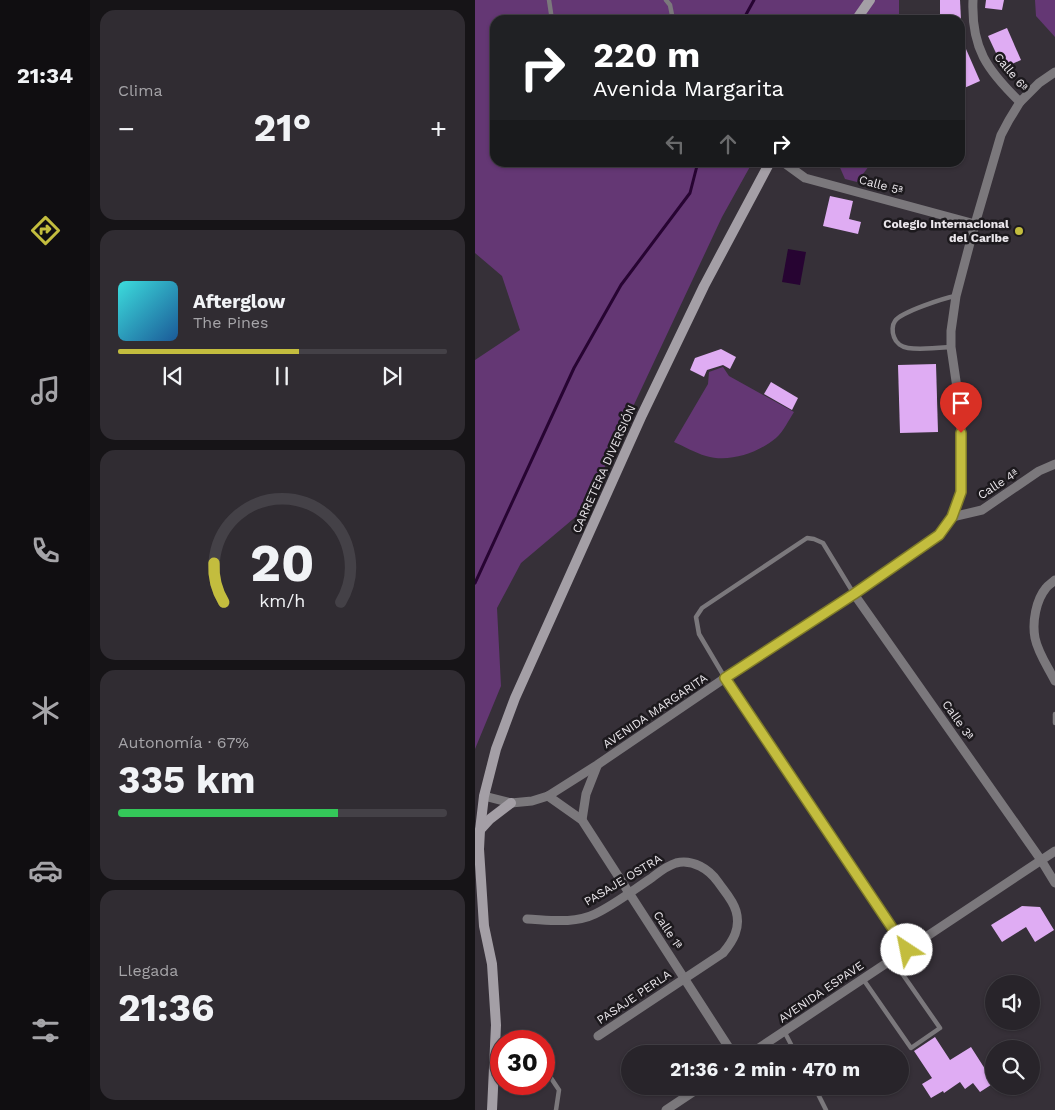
<!DOCTYPE html>
<html lang="es">
<meta charset="utf-8">
<style>
body{margin:0;font-family:"Work Sans",sans-serif;background:#302c32;color:#f1f3f6;height:100vh;display:flex;flex-direction:column;font-size:19px;white-space:nowrap}
*{box-sizing:border-box;margin:0}
p{font-size:16px;color:#a5a4a8}
.icon{flex:none;width:28px;height:28px;fill:none;stroke:currentColor;stroke-width:2;stroke-linecap:round;stroke-linejoin:round}
.map{position:relative;flex:1;overflow:hidden}
.sheet{display:flex;flex-direction:column;gap:10px;padding:10px;background:#161417;width:385px}
.sheet>*{flex:none}
.top-card{position:absolute;left:15px;top:15px;width:475px;height:152px;border-radius:15px;box-shadow:0 1px 4px #0004,0 0 0 1px #444147;background:#202124;color:#fff;overflow:hidden}
.tools{position:absolute;left:510px;top:975px;display:grid;gap:10px}
.tools a{display:grid;place-items:center;width:55px;height:55px;border-radius:50%;background:#28242a;box-shadow:0 1px 4px #0004,0 0 0 1px #444147;font-size:25px}
.speed{position:absolute;left:15px;top:1030px;display:flex;gap:10px;font-size:25px;font-weight:700;text-align:center}
.speed>*{display:grid;place-content:center;width:65px;height:65px;border-radius:50%;background:#28242a;box-shadow:0 1px 4px #0004,0 0 0 1px #444147;line-height:1}
.speed .limit{border:8px solid #d22;background:#fff;color:#111}
.pin{position:absolute;display:grid;place-items:center;width:42px;height:42px;color:#fff;margin:-51px -21px;border-radius:50% 50% 50% 0;rotate:-45deg;box-shadow:0 0 5px #0007}
.pin .icon{rotate:45deg}
.me{position:absolute;width:55px;margin:-28px;rotate:326deg;stroke-linejoin:round;filter:drop-shadow(0 0 4px #0008)}
.turn{display:flex;align-items:center;gap:18px;height:105px;padding:0 20px;font-size:22px}
.turn .icon{width:65px;height:65px;stroke-width:2.5}
.turn b{display:block;font-size:35px;line-height:42px}
.lanes{display:flex;align-items:center;height:48px;padding:0 20px;background:#0003;justify-content:center;gap:25px;direction:ltr}
.lanes .off{opacity:.35}
.big{font-size:38px;font-weight:700;line-height:1.1}
.sheet .card{flex:1;display:flex;flex-direction:column;justify-content:center;gap:8px;min-width:0;padding:0 18px;border-radius:15px;background:#302c32}
.sheet .dial{align-items:center;gap:0}
.dial svg{height:130px;overflow:visible;fill:none;stroke:#444147;stroke-width:7;stroke-linecap:round;text-anchor:middle}
.dial text{fill:#f1f3f6;stroke:none}
.song{display:flex;align-items:center;gap:15px}
.cover{width:60px;height:60px;border-radius:8px;background:linear-gradient(135deg,hsl(180 70% 55%),hsl(210 70% 35%))}
.played{height:5px;border-radius:2px;background:linear-gradient(90deg,#c3bd3e 55%,#444147 55%)}
.keys{display:flex;justify-content:space-around;direction:ltr}
.heat{display:flex;justify-content:space-between;align-items:center;font-size:28px;direction:ltr}
.charge{height:8px;border-radius:4px;background:linear-gradient(90deg,#34c759 67%,#444147 0)}
.trip{position:absolute;left:146px;top:1045px;width:288px;height:50px;border-radius:25px;background:#28242a;box-shadow:0 1px 4px #0004,0 0 0 1px #444147;font-weight:700;line-height:50px;text-align:center}
main{display:flex;flex:1;min-height:0}
.tabs{display:flex;flex-direction:column;width:90px;justify-content:space-around;align-items:center;background:#100e11;color:#a5a4a8}
.tabs .icon{width:35px;height:35px}
.tabs .current{color:#c3bd3e}
.tabs b{font-size:22px;color:#f1f3f6}
.map>svg:first-child{display:block}
.green{fill:#643774}
.water{fill:#270432}
.lines{fill:none;stroke-linecap:round;stroke-linejoin:round}
.stream{stroke:#270432;stroke-width:3}
.building{fill:#dfacf3}
.service{stroke:#7b787c;stroke-width:4.5}
.minor{stroke:#7b787c;stroke-width:9}
.secondary{stroke:#a49fa6;stroke-width:10}
.route-casing{stroke:#7f7b28;stroke-width:12}
.route{stroke:#c3bd3e;stroke-width:9}
.poi-dot{fill:#c3bd3e;stroke:#1c191d;stroke-width:2}
.labels{text-anchor:middle;dominant-baseline:central;stroke-width:5;stroke-linejoin:round;paint-order:stroke}
.street-label{font-size:12px;fill:#eae6eb;stroke:#1c191d}
.poi-label{font-size:12px;font-weight:bold;fill:#eae6eb;stroke:#1c191d;text-anchor:end}
</style>
<main>
<nav class="tabs">
<b>21:34</b>
<svg class="icon current" aria-label="directions" viewBox="0 0 24 24"><path d="M12 3l9 9-9 9-9-9zM9 14v-3h6M13 9l2 2-2 2"/></svg>
<svg class="icon" aria-label="music" viewBox="0 0 24 24"><path d="M9 18V5l10-2v13"/><circle cx="6" cy="18" r="3"/><circle cx="16" cy="16" r="3"/></svg>
<svg class="icon" aria-label="phone" viewBox="0 0 24 24"><path d="M5 4h4l2 5-3 2q2 4 5 5l2-3 5 2v4C11 20 4 13 5 4z"/></svg>
<svg class="icon" aria-label="climate" viewBox="0 0 24 24"><path d="M12 3v18M4 7l16 10M4 17L20 7"/></svg>
<svg class="icon" aria-label="car" viewBox="0 0 24 24"><path d="M5 17H2v-5l4-1 3-4h7l3 4 3 1v5h-3M9 17h6M6 11h13"/><circle cx="7" cy="17" r="2"/><circle cx="17" cy="17" r="2"/></svg>
<svg class="icon" aria-label="filters" viewBox="0 0 24 24"><path d="M4 7h16M4 17h16"/><circle cx="9" cy="7" r="2"/><circle cx="15" cy="17" r="2"/></svg>
</nav>
<section class="sheet">
<div class="card"><p>Clima</p>
<div class="heat"><a>−</a><b class="big">21°</b><a>+</a></div>
</div>
<div class="card">
<div class="song"><i class="cover"></i><div><b>Afterglow</b><p>The Pines</p></div></div>
<div class="played"></div>
<div class="keys"><svg class="icon" aria-label="previous" viewBox="0 0 24 24"><path d="M18 5L8 12l10 7zM5 5v14"/></svg><svg class="icon" aria-label="pause" viewBox="0 0 24 24"><path d="M8 5v14M16 5v14"/></svg><svg class="icon" aria-label="next" viewBox="0 0 24 24"><path d="M6 5l10 7-10 7zM19 5v14"/></svg></div>
</div>
<div class="card dial"><svg viewBox="0 0 100 80">
<path d="M14 69A42 42 0 1 1 86 69"/>
<path d="M14 69A42 42 0 0 1 8 45" stroke="#c3bd3e"/>
<text x="50" y="56" font-size="32" font-weight="700">20</text>
<text x="50" y="72" font-size="11">km/h</text>
</svg></div>
<div class="card"><p>Autonomía · 67%</p><b class="big">335 km</b><div class="charge"></div></div>
<div class="card"><p>Llegada</p><b class="big">21:36</b></div>
</section>
<div class="map">
<svg width="580" height="1110" viewBox="0 0 580 1110">
<rect width="100%" height="100%" fill="#363038"/>
<g class="green">
<path d="M0 0H424V20H20V162L277 163 247 217 110 509 46 563 22 608 26 686 0 749V360L45 330 27 276 0 253Z"/>
<path d="M560 0H580V37L561 16Z"/>
<path d="M363 163H412L394 166 382 182 370 179Z"/>
<path d="M248 367 254 376 319 412C313 421 309 431 301 438 283 453 254 463 231 456 220 453 209 446 199 442L233 384 234 372Z"/>
</g>
<path class="water" d="M313 249 331 252 325 285 307 282Z"/>
<g class="lines">
<g class="stream">
<path d="M268 20 279 0"/>
<path d="M0 583 99 368 146 285 215 193 223 162"/>
</g>
</g>
<g class="building">
<path d="M465 0H485L486 20H465Z"/>
<path d="M511 0H529L527 10 510 8Z"/>
<path d="M532 28 546 60 528 68 513 36Z"/>
<path d="M491 49 505 81 487 89 485 85V51Z"/>
<path d="M355 196 378 201 374 219 386 222 383 234 348 226Z"/>
<path d="M246 349 261 357 255 369 248 365 232 370 229 377 215 370 220 358Z"/>
<path d="M461 364 463 432 425 433 423 365Z"/>
<path d="M296 382 323 398 317 410 289 394Z"/>
<path d="M547 906 565 907 579 930 560 942 551 927 527 942 516 925Z"/>
<path d="M460 1037 475 1060 496 1047 519 1083 505 1092 498 1083 490 1089 485 1082 469 1093 468 1091 456 1098 447 1084 457 1078 439 1051Z"/>
</g>
<g class="lines">
<g class="service">
<path d="M74 0 77 20"/>
<path d="M191 0 195 5 198 20"/>
<path d="M476 347C464 348 445 350 433 348 427 347 421 343 419 337 417 332 417 325 420 321 426 312 469 298 481 296"/>
<path d="M250 678 224 634 221 617 227 608 332 538 339 539 348 543 379 594"/>
<path d="M580 714V723"/>
<path d="M388 979 436 1048 465 1028 417 959"/>
<path d="M309 1031 321 1054"/>
<path d="M69 1071 74 1075 84 1090 81 1110"/>
<path d="M339 1086 351 1110"/>
</g>
<g class="minor">
<path d="M498 0C496 48 512 70 545 102"/>
<path d="M308 162 330 178 500 224"/>
<path d="M477 517 507 510 564 471 580 464"/>
<path d="M580 580C577 583 573 585 571 588 561 600 557 622 560 638 563 653 573 667 580 681"/>
<path d="M379 594 566 860 580 883"/>
<path d="M250 678 432 950"/>
<path d="M9 796 36 803 57 801 73 796 122 765 250 678 379 594 464 535 477 517 486 492V415L476 347V331L481 296 500 224 526 135 534 120 545 102 564 83 580 72"/>
<path d="M73 796 107 820 258 1054"/>
<path d="M107 820 111 794 122 766"/>
<path d="M52 919C75 920 99 924 120 914 139 905 157 891 175 879 183 873 191 866 201 863 218 859 234 869 243 882 250 892 258 900 261 911 266 928 258 941 248 953L123 1036"/>
<path d="M275 1054 580 851"/>
<path d="M191 1110 227 1086"/>
</g>
<g class="secondary">
<path d="M381 20 395 0"/>
<path d="M5 830 15 819 36 803"/>
<path d="M17 1110 21 1025 17 964 9 926 4 849 5 830 9 796 21 749 40 698 167 415 229 286 295 162"/>
</g>
</g>
<g class="lines">
<defs>
<path id="route" d="M432 950 250 678 379 594 464 535 477 517 486 492V433"/>
</defs>
<use href="#route" class="route-casing"/>
<use href="#route" class="route"/>
</g>
<circle class="poi-dot" cx="544" cy="231" r="5"/>
<g class="labels">
<g class="street-label">
<text transform="translate(536 72) rotate(50)">Calle 6ª</text>
<text transform="translate(406 185) rotate(15)">Calle 5ª</text>
<text transform="translate(129 469) rotate(-66)">CARRETERA DIVERSIÓN</text>
<text transform="translate(523 484) rotate(-33)">Calle 4ª</text>
<text transform="translate(180 711) rotate(-34)">AVENIDA MARGARITA</text>
<text transform="translate(483 720) rotate(55)">Calle 3ª</text>
<text transform="translate(148 880) rotate(-31)">PASAJE OSTRA</text>
<text transform="translate(193 930) rotate(57)">Calle 1ª</text>
<text transform="translate(346 992) rotate(-34)">AVENIDA ESPAVE</text>
<text transform="translate(159 997) rotate(-34)">PASAJE PERLA</text>
</g>
<g class="poi-label">
<text x="534" y="224">Colegio Internacional<tspan x="534" dy="14">del Caribe</tspan></text>
</g>
</g>
</svg>
<div class="tools">
<a><svg class="icon" aria-label="sound" viewBox="0 0 24 24"><path d="M4 9h4l5-4v14l-5-4H4zM17 9q2 3 0 6"/></svg></a>
<a><svg class="icon" aria-label="search" viewBox="0 0 24 24"><circle cx="10" cy="10" r="6"/><path d="M15 15l6 6"/></svg></a>
</div>
<div class="speed"><div class="limit">30</div></div>
<div class="pin" style="left:486px;top:433px;background:#d93025"><svg class="icon" aria-label="arrive" viewBox="0 0 24 24"><path d="M6 21V4h12l-3 4 3 4H6"/></svg></div>
<svg class="me" style="left:432px;top:950px" viewBox="-20 -20 40 40"><circle r="19" fill="#fff"/><path d="M0-13L10 11 0 6-10 11z" fill="#c3bd3e"/></svg>
<div class="trip">21:36 · 2 min · 470 m</div>
<div class="top-card">
<div class="turn"><svg class="icon" aria-label="right" viewBox="0 0 24 24"><path d="M7 20v-9h11M14 6l5 5-5 5"/></svg><div><b>220 m</b>Avenida Margarita</div></div>
<div class="lanes"><svg class="icon off" aria-label="left" viewBox="0 0 24 24"><path d="M17 20v-9H6M10 6l-5 5 5 5"/></svg><svg class="icon off" aria-label="ahead" viewBox="0 0 24 24"><path d="M12 20V5M6 11l6-6 6 6"/></svg><svg class="icon" aria-label="right" viewBox="0 0 24 24"><path d="M7 20v-9h11M14 6l5 5-5 5"/></svg></div>
</div>
</div>
</main>
